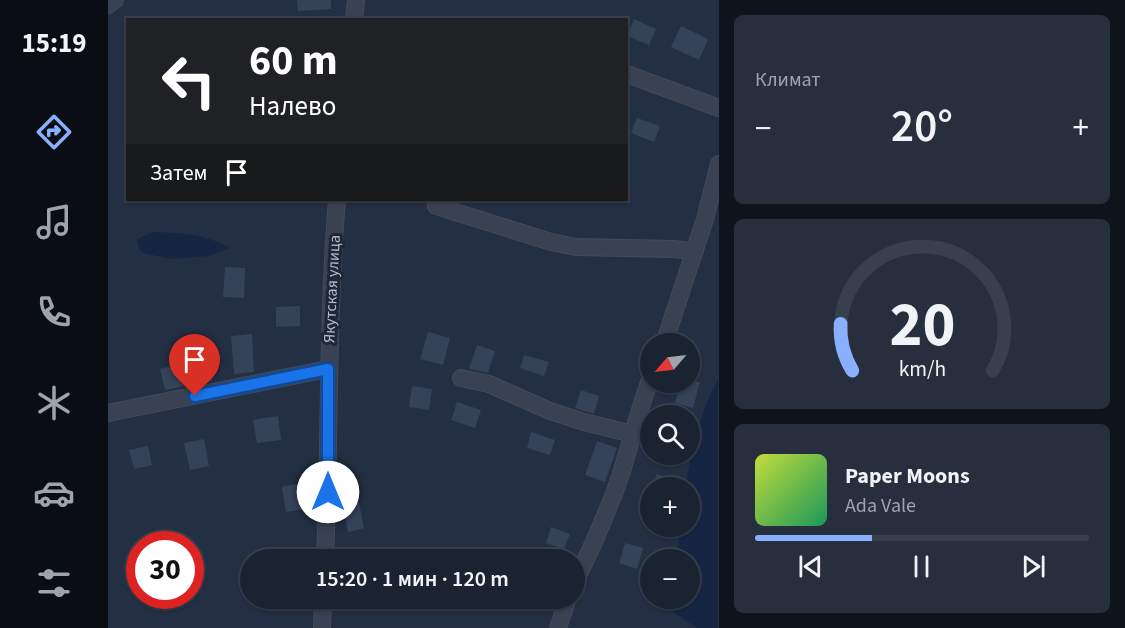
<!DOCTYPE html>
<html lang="ru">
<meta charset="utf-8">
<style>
body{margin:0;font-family:"Source Sans 3",sans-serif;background:#272f3e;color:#f1f3f6;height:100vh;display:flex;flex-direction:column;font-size:22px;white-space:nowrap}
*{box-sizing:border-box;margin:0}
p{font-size:20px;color:#9fa4ac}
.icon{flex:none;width:33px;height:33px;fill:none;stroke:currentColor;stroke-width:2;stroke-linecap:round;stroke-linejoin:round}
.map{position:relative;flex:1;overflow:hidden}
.side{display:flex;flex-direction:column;gap:15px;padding:15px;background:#0e131c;width:406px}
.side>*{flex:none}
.guide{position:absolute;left:18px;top:18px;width:502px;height:183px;border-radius:0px;box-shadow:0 2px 4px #0004,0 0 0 2px #38404d;background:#202124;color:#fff;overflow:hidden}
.needle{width:39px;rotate:242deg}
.buttons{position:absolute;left:532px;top:333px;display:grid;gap:12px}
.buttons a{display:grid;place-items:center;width:60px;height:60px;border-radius:50%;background:#1a2332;box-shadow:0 2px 4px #0004,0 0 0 2px #38404d;font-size:30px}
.speed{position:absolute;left:18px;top:531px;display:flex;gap:12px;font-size:30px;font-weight:700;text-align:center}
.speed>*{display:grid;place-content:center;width:78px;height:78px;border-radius:50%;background:#1a2332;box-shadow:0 2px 4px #0004,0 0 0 2px #38404d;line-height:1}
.speed .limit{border:9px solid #d22;background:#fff;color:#111}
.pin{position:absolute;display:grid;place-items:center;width:51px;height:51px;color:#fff;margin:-62px -26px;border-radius:50% 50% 50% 0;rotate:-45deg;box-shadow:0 0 6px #0007}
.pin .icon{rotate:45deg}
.me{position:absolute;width:66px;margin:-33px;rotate:0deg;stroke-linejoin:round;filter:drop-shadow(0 0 4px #0008)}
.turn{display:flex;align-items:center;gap:21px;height:126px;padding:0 24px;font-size:27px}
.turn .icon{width:78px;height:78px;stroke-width:2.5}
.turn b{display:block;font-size:42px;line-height:51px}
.then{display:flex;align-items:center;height:57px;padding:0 24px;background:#0003;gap:12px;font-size:22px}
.big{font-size:45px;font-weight:600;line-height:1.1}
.side .tile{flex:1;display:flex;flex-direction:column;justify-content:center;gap:9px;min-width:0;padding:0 21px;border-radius:9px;background:#272f3e}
.side .dial{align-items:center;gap:0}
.dial svg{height:156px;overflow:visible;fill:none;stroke:#38404d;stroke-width:7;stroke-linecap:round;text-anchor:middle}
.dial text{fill:#f1f3f6;stroke:none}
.song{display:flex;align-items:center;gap:18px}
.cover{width:72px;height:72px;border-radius:9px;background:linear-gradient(135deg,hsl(70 70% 55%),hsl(150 70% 35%))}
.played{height:6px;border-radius:3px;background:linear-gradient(90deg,#88b0ff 35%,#38404d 35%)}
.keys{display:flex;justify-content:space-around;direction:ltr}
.heat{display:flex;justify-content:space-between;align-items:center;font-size:33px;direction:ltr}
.trip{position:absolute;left:132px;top:549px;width:345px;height:60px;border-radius:30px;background:#1a2332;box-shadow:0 2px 4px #0004,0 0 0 2px #38404d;font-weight:600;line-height:60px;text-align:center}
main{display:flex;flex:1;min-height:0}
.menu{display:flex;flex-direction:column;width:108px;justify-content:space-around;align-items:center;background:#0a0e14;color:#9fa4ac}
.menu .icon{width:42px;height:42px}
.menu .current{color:#88b0ff}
.menu b{font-size:27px;color:#f1f3f6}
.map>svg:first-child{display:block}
.water{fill:#152542}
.building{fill:#354359}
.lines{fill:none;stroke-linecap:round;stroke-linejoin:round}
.street-casing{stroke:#424b5c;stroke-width:18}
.street{stroke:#384252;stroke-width:16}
.route-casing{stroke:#114b97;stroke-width:15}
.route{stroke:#1a73e8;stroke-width:10}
.labels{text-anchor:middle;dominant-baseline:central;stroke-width:6;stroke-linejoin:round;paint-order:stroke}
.street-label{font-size:16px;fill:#b5bdcd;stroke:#1d2738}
</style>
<main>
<nav class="menu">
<b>15:19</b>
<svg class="icon current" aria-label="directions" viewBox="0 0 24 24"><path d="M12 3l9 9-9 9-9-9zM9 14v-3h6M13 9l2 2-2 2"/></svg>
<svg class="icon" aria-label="music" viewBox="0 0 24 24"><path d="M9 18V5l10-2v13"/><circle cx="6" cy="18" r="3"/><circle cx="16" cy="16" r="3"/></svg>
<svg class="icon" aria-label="phone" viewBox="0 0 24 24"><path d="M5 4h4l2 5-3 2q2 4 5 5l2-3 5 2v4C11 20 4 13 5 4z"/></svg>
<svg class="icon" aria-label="climate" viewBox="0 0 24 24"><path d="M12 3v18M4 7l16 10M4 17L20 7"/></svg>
<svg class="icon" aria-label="car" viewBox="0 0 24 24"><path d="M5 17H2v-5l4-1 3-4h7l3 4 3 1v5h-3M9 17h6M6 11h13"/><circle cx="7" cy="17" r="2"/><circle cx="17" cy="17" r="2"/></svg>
<svg class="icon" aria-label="filters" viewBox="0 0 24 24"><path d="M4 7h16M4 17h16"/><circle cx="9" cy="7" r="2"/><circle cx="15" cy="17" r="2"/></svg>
</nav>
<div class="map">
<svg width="611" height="628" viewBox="0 0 611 628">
<rect width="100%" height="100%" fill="#232f43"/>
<g class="water">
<path d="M46 232C72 233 99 234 121 248L101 256 66 259 35 253 31 249 29 239Z"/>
<path d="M610 380V628H589L546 599 582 598V560L564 559 570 547 573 527 582 526V488L578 487C582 453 593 409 610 380Z"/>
</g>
<g class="building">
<path d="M189 0H223V9L190 11Z"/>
<path d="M526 19 548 29 541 45 519 36Z"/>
<path d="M573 26 600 39 591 60 563 47Z"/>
<path d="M529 118 552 126 546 142 523 133Z"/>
<path d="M117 267 137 268 136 298 115 297Z"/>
<path d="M192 306V326L168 327V307Z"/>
<path d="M320 332 342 338 335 365 312 359Z"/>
<path d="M144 334 146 372 126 374 123 336Z"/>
<path d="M369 345 387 351 380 373 361 369Z"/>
<path d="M416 355 441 362 436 376 412 368Z"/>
<path d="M100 356 104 381 57 390 52 369 79 362V359Z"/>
<path d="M573 382H592L585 408 567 403Z"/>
<path d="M304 386 324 389 321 410 301 407Z"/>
<path d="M473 390 491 396 486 414 467 408Z"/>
<path d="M349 402 373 410 367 428 343 420Z"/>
<path d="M170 416 173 440 149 443 145 420Z"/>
<path d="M423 432 447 440 442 455 419 448Z"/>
<path d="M96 439 101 466 82 470 76 443Z"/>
<path d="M489 441 509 448 497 482 477 475Z"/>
<path d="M40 446 44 465 26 469 21 450Z"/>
<path d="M549 474 583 486 582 488H544Z"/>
<path d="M199 482 203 508 178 512 174 487Z"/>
<path d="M251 502 256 528 240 532 235 506Z"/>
<path d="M443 527 462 534 456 549 438 543Z"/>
<path d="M517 543 535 548 529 569 511 563Z"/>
</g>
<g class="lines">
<defs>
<g id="street">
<path d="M0 5 7 0"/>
<path d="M246 20 248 0"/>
<path d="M519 74 611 108"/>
<path d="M328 206 443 242 468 247 565 249 587 251"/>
<path d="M556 344 597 219 611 164"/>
<path d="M353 378 381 384 442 411 476 422 525 434"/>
<path d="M0 413 220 369"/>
<path d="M217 560C222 439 219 319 229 200"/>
<path d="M466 583C482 553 495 522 507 491 521 453 529 414 543 377"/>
<path d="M214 628 215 598"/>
<path d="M450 628 460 598"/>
</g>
</defs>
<use href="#street" class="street-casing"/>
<use href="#street" class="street"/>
</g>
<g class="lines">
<defs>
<path id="route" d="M87 396 220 369V492"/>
</defs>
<use href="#route" class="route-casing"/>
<use href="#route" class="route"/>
</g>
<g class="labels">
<g class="street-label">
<text transform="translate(224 289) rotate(-87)">Якутская улица</text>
</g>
</g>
</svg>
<div class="buttons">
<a><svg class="needle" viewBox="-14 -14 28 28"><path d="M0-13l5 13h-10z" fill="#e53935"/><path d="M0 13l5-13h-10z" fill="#9fa4ac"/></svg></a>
<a><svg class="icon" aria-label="search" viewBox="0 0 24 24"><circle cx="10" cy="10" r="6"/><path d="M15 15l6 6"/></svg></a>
<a>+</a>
<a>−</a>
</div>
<div class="speed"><div class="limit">30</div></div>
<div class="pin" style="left:87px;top:396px;background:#d93025"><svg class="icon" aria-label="arrive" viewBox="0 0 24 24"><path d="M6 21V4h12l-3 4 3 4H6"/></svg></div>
<svg class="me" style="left:220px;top:492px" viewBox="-20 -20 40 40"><circle r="19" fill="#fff"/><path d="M0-13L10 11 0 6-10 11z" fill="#1a73e8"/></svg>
<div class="trip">15:20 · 1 мин · 120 m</div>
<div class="guide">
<div class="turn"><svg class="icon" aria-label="left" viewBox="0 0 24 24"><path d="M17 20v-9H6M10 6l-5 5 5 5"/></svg><div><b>60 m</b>Налево</div></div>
<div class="then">Затем<svg class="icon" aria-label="arrive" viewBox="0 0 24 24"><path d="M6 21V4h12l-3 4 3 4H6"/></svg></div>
</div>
</div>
<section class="side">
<div class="tile"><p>Климат</p>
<div class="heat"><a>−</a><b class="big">20°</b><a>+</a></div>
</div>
<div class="tile dial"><svg viewBox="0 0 100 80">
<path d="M14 69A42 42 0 1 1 86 69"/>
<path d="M14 69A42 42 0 0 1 8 45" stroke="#88b0ff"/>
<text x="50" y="56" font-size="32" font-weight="700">20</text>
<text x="50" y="72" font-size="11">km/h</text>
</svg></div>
<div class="tile">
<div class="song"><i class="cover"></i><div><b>Paper Moons</b><p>Ada Vale</p></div></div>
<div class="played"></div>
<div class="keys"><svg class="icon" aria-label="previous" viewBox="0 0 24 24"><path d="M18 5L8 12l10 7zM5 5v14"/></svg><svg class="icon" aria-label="pause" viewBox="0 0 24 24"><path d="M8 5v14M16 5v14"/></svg><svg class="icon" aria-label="next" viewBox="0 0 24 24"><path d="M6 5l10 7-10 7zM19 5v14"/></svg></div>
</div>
</section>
</main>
